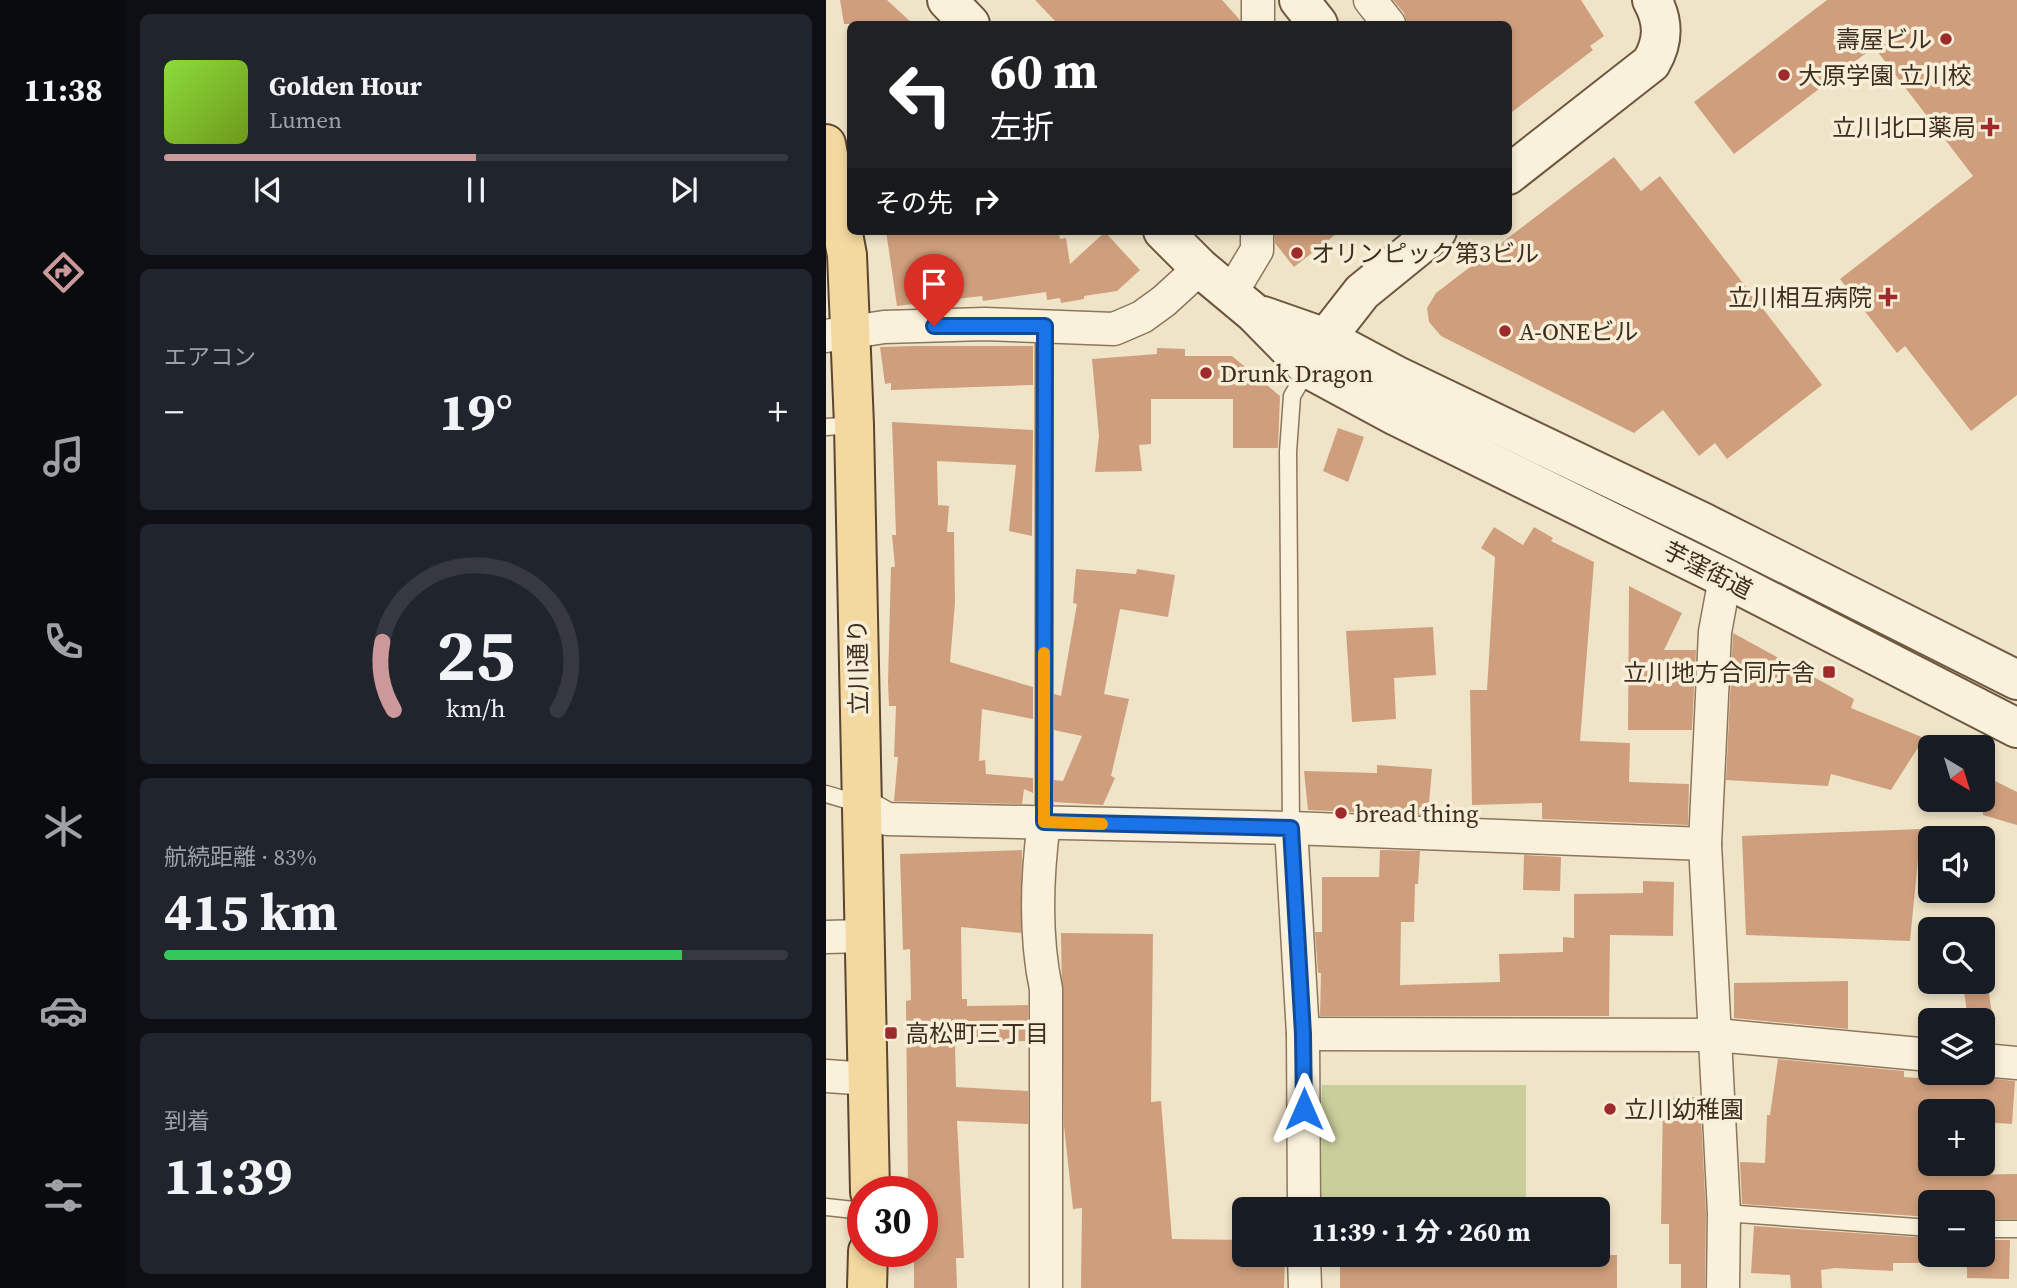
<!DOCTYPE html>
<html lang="ja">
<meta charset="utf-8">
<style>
body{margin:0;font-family:"Source Serif 4","Noto Sans JP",serif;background:#20242c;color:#f1f3f6;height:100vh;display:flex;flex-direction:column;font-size:26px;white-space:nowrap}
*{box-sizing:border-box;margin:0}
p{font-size:23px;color:#9ea1a6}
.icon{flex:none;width:38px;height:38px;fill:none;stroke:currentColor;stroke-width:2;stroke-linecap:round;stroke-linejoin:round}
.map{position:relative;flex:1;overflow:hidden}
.side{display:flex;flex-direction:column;gap:14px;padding:14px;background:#0d0f14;width:700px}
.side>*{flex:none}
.top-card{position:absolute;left:21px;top:21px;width:665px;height:214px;border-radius:10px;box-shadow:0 4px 10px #0003;background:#202124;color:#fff;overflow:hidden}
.needle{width:46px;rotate:142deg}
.controls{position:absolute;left:1092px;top:735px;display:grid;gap:14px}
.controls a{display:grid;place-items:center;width:77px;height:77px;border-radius:10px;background:#171b24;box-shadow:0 4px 10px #0003;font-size:35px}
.speed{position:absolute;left:21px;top:1176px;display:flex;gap:14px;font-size:35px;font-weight:700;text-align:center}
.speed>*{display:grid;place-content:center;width:91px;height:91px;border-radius:50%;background:#171b24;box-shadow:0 4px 10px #0003;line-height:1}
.speed .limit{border:10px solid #d22;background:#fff;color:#111}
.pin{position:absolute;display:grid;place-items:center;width:60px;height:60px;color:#fff;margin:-72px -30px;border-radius:50% 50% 50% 0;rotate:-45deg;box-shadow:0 0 7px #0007}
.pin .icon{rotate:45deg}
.me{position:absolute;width:77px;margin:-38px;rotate:0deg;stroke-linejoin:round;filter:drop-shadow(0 0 5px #0008)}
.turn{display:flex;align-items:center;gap:24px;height:147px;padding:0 28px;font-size:32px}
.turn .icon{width:91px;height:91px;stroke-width:2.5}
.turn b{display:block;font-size:49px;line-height:60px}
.then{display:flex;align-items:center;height:66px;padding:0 28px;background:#0003;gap:14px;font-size:26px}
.big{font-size:52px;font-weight:700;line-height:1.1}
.side .tile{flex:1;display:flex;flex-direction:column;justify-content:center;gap:10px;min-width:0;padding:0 24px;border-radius:10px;background:#20242c}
.side .dial{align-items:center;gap:0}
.dial svg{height:182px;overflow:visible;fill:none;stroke:#363941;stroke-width:7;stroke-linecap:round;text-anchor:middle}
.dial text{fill:#f1f3f6;stroke:none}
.song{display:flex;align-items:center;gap:21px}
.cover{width:84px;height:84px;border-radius:10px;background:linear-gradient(135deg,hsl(90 70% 55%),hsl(80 70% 35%))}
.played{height:7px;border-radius:4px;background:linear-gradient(90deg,#cc999b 50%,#363941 50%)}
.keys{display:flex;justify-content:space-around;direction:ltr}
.heat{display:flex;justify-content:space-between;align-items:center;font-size:38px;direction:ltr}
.charge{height:10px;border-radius:5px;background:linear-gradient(90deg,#34c759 83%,#363941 0)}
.trip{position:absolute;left:406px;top:1197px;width:378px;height:70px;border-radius:10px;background:#171b24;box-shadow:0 4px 10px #0003;font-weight:700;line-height:70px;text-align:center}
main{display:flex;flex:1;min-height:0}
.tabs{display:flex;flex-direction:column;width:126px;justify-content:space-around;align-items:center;background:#090b0e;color:#9ea1a6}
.tabs .icon{width:49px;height:49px}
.tabs .current{color:#cc999b}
.tabs b{font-size:32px;color:#f1f3f6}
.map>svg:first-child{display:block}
.green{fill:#c9cf9b}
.building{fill:#cf9f7d}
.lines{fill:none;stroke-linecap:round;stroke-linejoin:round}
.lane-casing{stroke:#8d765c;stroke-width:19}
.street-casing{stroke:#8d765c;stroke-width:35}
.secondary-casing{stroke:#6f573f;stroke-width:42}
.primary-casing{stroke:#5b4430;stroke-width:42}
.lane{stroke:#faf1dc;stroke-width:16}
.street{stroke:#faf1dc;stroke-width:32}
.secondary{stroke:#faf1dc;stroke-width:38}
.primary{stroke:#f3d9a0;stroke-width:38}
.route-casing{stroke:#114b97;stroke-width:18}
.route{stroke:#1a73e8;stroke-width:12}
.slow{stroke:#f59e0b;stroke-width:12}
.poi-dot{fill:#9e2a2b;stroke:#f7eed8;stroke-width:2.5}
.labels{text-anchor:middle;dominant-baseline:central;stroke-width:7;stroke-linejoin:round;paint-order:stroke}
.poi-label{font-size:24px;fill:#3d2e20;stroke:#f7eed8;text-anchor:start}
.street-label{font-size:24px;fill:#3d2e20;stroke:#f7eed8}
</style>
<main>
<nav class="tabs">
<b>11:38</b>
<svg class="icon current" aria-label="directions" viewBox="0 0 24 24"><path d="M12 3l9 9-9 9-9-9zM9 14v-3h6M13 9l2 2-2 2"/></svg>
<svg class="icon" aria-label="music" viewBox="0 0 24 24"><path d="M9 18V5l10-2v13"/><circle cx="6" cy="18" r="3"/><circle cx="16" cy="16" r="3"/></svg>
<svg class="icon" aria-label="phone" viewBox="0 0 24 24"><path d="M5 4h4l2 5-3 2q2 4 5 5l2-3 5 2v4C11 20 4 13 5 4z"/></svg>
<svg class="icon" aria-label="climate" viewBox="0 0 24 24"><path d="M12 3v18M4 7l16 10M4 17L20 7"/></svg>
<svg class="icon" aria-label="car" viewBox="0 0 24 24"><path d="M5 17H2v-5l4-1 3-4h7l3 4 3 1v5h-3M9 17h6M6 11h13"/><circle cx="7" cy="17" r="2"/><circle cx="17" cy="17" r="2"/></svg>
<svg class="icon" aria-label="filters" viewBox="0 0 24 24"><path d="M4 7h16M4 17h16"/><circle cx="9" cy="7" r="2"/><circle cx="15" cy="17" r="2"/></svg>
</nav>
<section class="side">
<div class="tile">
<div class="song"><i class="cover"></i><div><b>Golden Hour</b><p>Lumen</p></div></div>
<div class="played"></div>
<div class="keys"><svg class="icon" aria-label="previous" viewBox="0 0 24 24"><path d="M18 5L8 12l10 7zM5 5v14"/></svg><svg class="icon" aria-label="pause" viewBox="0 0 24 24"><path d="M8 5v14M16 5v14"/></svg><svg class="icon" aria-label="next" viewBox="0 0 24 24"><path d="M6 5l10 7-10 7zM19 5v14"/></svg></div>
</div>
<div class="tile"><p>エアコン</p>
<div class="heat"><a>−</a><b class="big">19°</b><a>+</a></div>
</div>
<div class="tile dial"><svg viewBox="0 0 100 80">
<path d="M14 69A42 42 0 1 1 86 69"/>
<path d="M14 69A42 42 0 0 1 9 39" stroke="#cc999b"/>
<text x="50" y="56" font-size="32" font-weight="700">25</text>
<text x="50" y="72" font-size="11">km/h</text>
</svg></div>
<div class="tile"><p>航続距離 · 83%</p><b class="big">415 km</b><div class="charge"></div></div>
<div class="tile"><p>到着</p><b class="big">11:39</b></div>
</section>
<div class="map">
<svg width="1191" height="1288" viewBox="0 0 1191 1288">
<rect width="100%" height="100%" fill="#f0e4c8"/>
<path class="green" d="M496 1085H700V1209H495Z"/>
<g class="building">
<path d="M14 0H61L87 24H18Z"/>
<path d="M209 0H396L414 20V24H232Z"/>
<path d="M567 0H755L778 36 764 46 767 50 682 115V24H581L578 13Z"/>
<path d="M1001 0H1191V395L1145 431 1079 346 1071 353 1014 279 1147 176 1048 47 908 154 868 102Z"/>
<path d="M788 157 815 191 834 176 996 385 901 459 889 443 873 456 837 410 808 433 615 336 603 322 601 308 610 293Z"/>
<path d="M60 231H233L234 239 240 238 244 264 279 232 314 270 291 291 258 296V299L235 303 234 298 221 300 220 292 157 301 156 296 71 306Z"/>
<path d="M449 231H514L468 267 449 243Z"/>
<path d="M89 346H207V385L65 390V383L59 384 54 347Z"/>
<path d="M331 348 359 349V356H406L454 396 452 448H407V399H325V444L313 445 316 471 269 472 273 436 266 359 331 354Z"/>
<path d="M66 422 207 430 206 536 183 531 190 465 111 461 112 505 123 506 121 532H128L129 603 124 662 207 687V719L156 709 153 761 159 760 160 774 207 778V793L198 789 196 804 68 801 72 757H68L70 706H63L62 682 65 567H69L66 535H70Z"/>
<path d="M512 428 538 437 522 482 497 471Z"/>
<path d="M668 527 697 545 708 527 727 538 725 541 768 562 754 741 804 743 803 782 863 784 862 825 716 819V803L646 805 644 690H661L669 557 655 548Z"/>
<path d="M250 569 310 574 311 569 349 575 342 617 294 609 278 694 303 699 285 776 289 778 277 805 228 802V780L237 781 256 736 228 730V694L235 696 251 604 247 603Z"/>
<path d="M803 586 856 613 838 650H870L866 730H802Z"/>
<path d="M607 627 610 675 568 678 570 719 526 722 520 631Z"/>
<path d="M907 633 1028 699 1025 708 1098 738 1065 790 1005 774 1002 786 900 780Z"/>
<path d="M551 765 606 769 602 815 482 810 478 771 551 773Z"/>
<path d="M1157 775 1191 792V825L1157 815Z"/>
<path d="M1095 829 1084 941 920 935 916 836Z"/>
<path d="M196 850 195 933 135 927 136 999H141V1006L202 1005V1041L129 1043 130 1087 202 1091V1124L131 1121 138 1258H130L131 1288H88V1251H96V1192H82L80 1001 85 1000 84 949 77 950 74 854Z"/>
<path d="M554 850 594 851 592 884H589L588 922H575L574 985 674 982 673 954 737 952V937L748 938V894L817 893V881L848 882 847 936 784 935 783 1016H494L495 973H492L489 932H496V877H553Z"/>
<path d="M698 855 735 857 734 891 697 890Z"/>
<path d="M235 933 327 934 325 1102 335 1101 346 1239 418 1240V1255H459L458 1288H255L256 1208 247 1209 238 1126Z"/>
<path d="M1022 981V1029L908 1018V983Z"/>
<path d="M1162 987 1167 1020H1142L1138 991Z"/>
<path d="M952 1059 1078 1071V1077L1150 1082V1077L1189 1081 1186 1124 1157 1122V1111H1104V1164H1135L1134 1175 1191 1174V1219H1157V1202H1104V1217L916 1204 914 1162 939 1163 941 1115H944Z"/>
<path d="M874 1097 880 1213 879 1288H855V1264H843V1224H835L837 1098Z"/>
<path d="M928 1226 1104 1238V1263H1067V1271L1009 1268 995 1270 996 1288H965L964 1275 925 1273Z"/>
<path d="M1157 1240H1184L1183 1279 1141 1278V1255H1157Z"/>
<rect x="514" y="1255" width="277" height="33"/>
</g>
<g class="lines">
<defs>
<g id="lane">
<path d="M0 427 28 425"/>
<path d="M0 794 34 804"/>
<path d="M218 822V326"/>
<path d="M465 828 462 452 466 396 483 367"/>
<path d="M0 1207 37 1211"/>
<path d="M898 1213 1104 1228"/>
<path d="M1157 1229H1191"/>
</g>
<g id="street">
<path d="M544 0 563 24"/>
<path d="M432 24V0"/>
<path d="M404 295 431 250V231"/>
<path d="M0 336 58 327 159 324 288 329 316 317 338 301 374 268"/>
<path d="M34 804 61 819 465 828 879 844"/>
<path d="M218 822C211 875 209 937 220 989V1288"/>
<path d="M465 828 477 1034 478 1209"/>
<path d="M0 937 38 936"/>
<path d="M477 1034 890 1035 1104 1055"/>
<path d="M1157 1060 1191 1063"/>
<path d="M0 1076 43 1079"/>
<path d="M478 1255 479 1288"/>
<path d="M897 1288 898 1213 879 844 889 632 899 578"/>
</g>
<g id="secondary">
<path d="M121 0 144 24"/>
<path d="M473 0 492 24"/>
<path d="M682 175 825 63C838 41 838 22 826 0"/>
<path d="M337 231 374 268 428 313 483 369 570 416 899 578 1191 728"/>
<path d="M437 316 500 338 573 377 876 522 1191 680"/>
<path d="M500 338 536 292 611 231"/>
</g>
<g id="primary">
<path d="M0 144 21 255 28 425 44 1192"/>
<path d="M41 1288 42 1251"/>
</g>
</defs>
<use href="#lane" class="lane-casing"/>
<use href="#street" class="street-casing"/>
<use href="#secondary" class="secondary-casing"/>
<use href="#primary" class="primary-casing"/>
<use href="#lane" class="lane"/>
<use href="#street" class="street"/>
<use href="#secondary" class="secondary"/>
<use href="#primary" class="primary"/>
</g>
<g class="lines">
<defs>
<path id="route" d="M108 326H219L218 822 465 828 477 1034 478 1109"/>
</defs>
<use href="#route" class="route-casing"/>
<use href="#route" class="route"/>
<path class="slow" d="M218 653V822L276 824"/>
</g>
<g class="poi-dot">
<circle cx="1120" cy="39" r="7"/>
<circle cx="958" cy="75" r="7"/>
<path d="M1160.5 116.5h7v7h7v7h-7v7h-7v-7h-7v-7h7z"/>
<circle cx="471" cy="253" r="7"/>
<path d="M1058.5 286.5h7v7h7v7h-7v7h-7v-7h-7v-7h7z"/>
<circle cx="679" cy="331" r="7"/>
<circle cx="380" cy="373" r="7"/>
<rect x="996" y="665" width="14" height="14" rx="3.5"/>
<circle cx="515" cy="813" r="7"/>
<rect x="58" y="1026" width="14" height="14" rx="3.5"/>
<circle cx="784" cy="1109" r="7"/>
</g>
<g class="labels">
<g class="poi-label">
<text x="1106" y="39" text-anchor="end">壽屋ビル</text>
<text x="972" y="75">大原学園 立川校</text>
<text x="1150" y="127" text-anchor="end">立川北口薬局</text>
<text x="485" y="253">オリンピック第3ビル</text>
<text x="1046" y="297" text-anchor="end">立川相互病院</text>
<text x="693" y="331">A-ONEビル</text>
<text x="394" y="373">Drunk Dragon</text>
<text x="989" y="672" text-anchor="end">立川地方合同庁舎</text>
<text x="529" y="813">bread thing</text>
<text x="79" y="1033">高松町三丁目</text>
<text x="798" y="1109">立川幼稚園</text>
</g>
<g class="street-label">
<text transform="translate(882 570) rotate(27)">芋窪街道</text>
<text transform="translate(32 667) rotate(-91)">立川通り</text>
</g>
</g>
</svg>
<div class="controls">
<a><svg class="needle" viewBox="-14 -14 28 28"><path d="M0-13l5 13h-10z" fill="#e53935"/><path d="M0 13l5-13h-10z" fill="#9ea1a6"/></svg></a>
<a><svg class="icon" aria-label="sound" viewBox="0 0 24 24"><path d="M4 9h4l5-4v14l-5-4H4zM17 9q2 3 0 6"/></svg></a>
<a><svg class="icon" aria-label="search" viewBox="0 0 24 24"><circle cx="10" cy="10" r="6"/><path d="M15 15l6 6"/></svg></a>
<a><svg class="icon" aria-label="layers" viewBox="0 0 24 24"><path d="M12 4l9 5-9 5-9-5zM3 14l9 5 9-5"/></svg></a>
<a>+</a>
<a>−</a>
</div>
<div class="speed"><div class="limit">30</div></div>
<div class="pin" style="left:108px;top:326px;background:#d93025"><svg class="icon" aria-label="arrive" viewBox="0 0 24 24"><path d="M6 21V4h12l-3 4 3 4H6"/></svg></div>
<svg class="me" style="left:478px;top:1109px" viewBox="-20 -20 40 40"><path d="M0-17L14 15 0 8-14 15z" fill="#1a73e8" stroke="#fff" stroke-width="4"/></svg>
<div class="trip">11:39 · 1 分 · 260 m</div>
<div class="top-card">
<div class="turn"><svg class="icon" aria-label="left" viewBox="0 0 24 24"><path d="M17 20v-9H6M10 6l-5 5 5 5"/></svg><div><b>60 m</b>左折</div></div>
<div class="then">その先<svg class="icon" aria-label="right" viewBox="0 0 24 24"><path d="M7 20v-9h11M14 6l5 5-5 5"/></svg></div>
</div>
</div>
</main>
